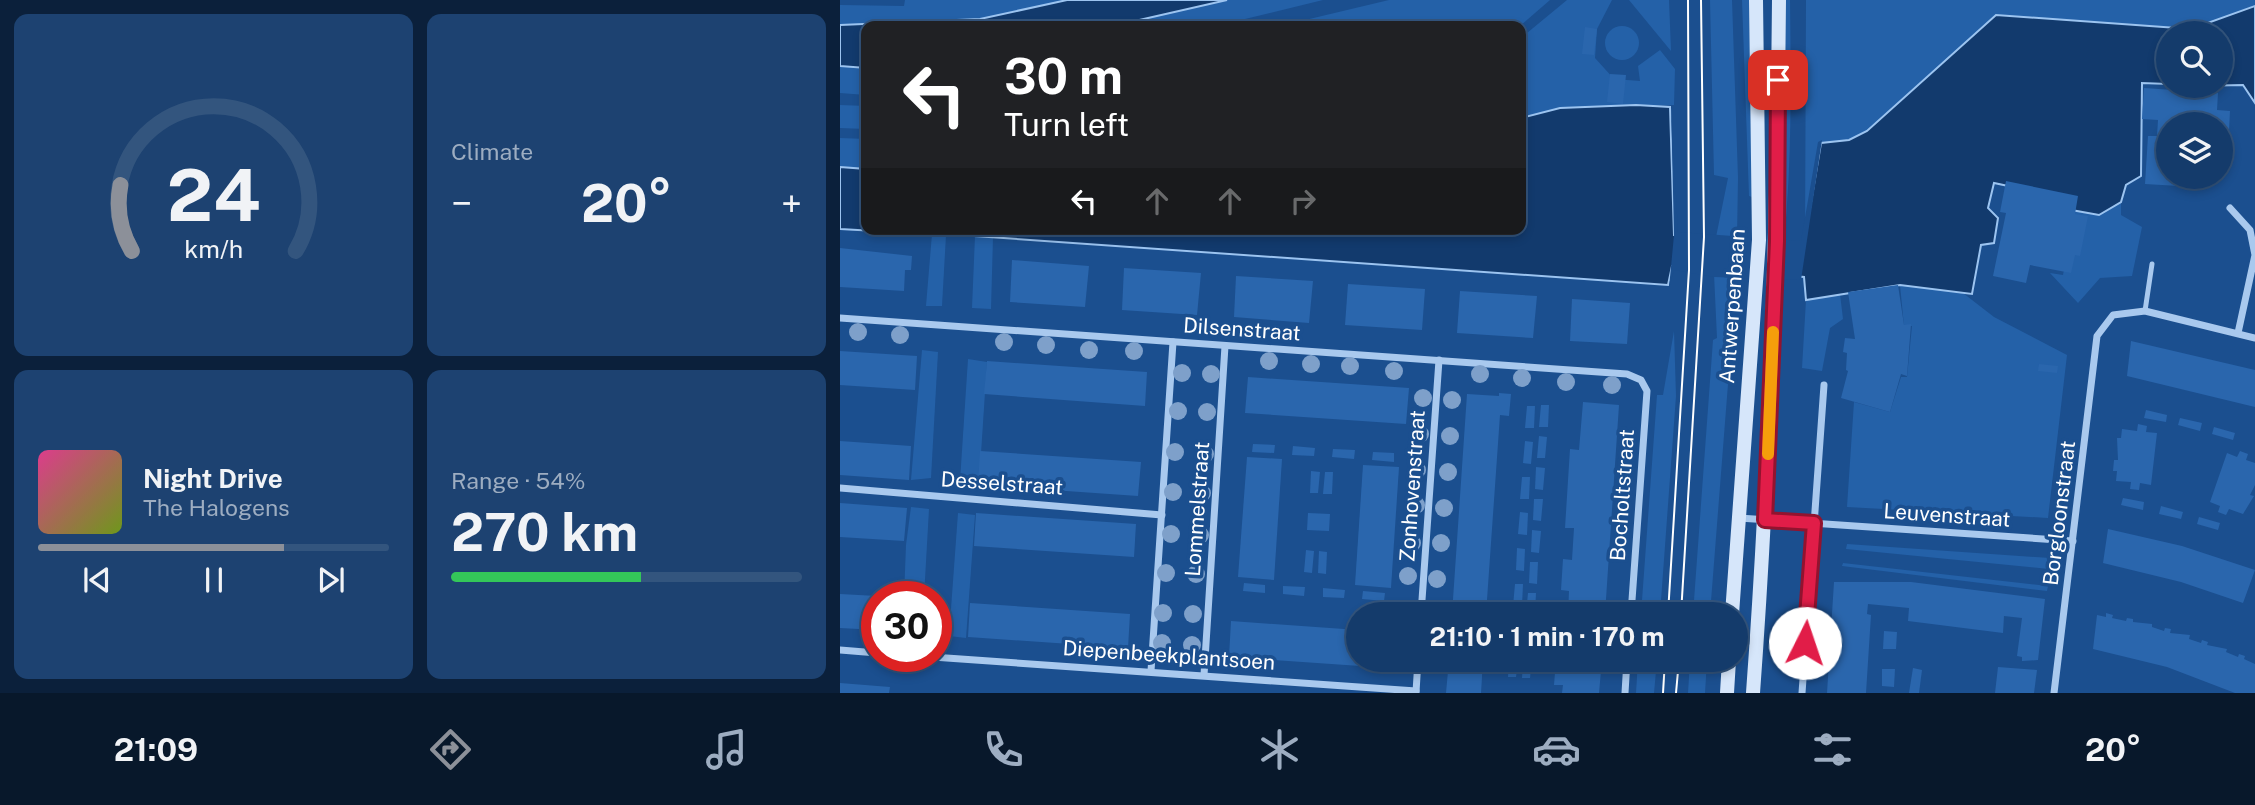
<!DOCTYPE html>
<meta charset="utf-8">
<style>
body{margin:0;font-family:"Public Sans",sans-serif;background:#1d4271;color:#f1f3f6;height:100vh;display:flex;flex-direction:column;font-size:26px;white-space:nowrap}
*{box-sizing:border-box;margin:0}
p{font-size:23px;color:#9dadc1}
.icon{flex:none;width:38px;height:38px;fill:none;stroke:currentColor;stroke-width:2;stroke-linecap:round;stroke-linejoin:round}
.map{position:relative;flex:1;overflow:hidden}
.side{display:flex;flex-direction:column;gap:14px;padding:14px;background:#0b203b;width:840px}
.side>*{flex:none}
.banner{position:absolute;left:21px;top:21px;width:665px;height:214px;border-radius:14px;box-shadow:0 4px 10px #0003,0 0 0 2px #33557e;background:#202124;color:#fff;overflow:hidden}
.fabs{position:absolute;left:1316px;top:21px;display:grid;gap:14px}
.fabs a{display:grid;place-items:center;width:77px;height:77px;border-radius:50%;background:#143b6b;box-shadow:0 4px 10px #0003,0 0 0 2px #33557e;font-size:35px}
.speed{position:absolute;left:21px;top:581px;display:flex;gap:14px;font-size:35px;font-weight:700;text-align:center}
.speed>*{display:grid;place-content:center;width:91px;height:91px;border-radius:50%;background:#143b6b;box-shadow:0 4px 10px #0003,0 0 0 2px #33557e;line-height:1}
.speed .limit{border:10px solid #d22;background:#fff;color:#111}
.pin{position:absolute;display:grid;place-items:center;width:60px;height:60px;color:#fff;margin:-30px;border-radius:14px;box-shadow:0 4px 10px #0006}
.me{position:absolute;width:77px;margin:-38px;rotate:4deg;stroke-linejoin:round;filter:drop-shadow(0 0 5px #0008)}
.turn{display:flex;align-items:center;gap:24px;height:147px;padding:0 28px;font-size:32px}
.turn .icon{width:91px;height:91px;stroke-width:2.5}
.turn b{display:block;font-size:49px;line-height:60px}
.lanes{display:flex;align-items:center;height:66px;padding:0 28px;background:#0003;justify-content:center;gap:35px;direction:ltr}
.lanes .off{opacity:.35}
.big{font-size:52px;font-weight:700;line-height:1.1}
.side .widget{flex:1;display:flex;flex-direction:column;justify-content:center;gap:10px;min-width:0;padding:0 24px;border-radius:14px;background:#1d4271}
.side .dial{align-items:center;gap:0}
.dial svg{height:182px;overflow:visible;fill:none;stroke:#33557e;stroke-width:7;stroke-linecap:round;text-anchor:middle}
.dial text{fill:#f1f3f6;stroke:none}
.song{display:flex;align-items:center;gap:21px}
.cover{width:84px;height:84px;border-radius:10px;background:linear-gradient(135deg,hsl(330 70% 55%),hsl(80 70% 35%))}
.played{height:7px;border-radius:4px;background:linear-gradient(90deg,#8c9099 70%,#33557e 70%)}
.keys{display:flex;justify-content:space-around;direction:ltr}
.heat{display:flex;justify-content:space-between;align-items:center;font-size:38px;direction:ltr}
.charge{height:10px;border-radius:5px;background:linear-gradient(90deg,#34c759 54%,#33557e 0)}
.side .tiles{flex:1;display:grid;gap:14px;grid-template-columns:repeat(2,1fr)}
.trip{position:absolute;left:506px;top:602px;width:402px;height:70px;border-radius:35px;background:#143b6b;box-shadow:0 4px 10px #0003,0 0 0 2px #33557e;font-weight:700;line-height:70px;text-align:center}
.menu{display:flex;height:112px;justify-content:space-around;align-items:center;background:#08182b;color:#9dadc1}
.menu .icon{width:49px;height:49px}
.menu .current{color:#8c9099}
.menu b{font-size:32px;color:#f1f3f6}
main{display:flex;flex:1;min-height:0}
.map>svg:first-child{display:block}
.green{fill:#2461a8}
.water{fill:#123a6d;stroke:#9cc4f0;stroke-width:2}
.pier{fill:#1b4f8f}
.building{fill:#2a66ad}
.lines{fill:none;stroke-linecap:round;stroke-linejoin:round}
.lane{stroke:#a9c9ee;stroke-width:5}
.street{stroke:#a9c9ee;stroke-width:7}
.secondary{stroke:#d6e6fa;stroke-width:14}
.tram{stroke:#fff;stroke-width:2}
.tree{fill:#7ea0ca}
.route-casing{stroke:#92132f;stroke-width:18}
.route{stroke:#e11d48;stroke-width:12}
.slow{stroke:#f59e0b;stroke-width:12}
.labels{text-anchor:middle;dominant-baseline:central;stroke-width:7;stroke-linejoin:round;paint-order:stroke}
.street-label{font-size:21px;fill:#fff;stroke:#1b4f8f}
</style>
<main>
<section class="side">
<div class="tiles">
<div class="widget dial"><svg viewBox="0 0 100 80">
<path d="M14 69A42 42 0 1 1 86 69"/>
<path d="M14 69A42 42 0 0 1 9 40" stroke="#8c9099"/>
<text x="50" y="56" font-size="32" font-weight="700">24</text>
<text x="50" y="72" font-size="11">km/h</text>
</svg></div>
<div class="widget"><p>Climate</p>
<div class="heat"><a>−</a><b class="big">20°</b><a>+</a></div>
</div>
<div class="widget">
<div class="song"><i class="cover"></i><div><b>Night Drive</b><p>The Halogens</p></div></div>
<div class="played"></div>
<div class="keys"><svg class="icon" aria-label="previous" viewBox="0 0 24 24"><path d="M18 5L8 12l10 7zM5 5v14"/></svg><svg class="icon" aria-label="pause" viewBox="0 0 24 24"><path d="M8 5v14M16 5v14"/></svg><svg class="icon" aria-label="next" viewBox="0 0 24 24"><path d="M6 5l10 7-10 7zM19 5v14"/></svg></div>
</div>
<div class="widget"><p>Range · 54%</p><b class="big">270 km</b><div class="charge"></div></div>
</div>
</section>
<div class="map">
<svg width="1415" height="693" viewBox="0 0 1415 693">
<rect width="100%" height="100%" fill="#1b4f8f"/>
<g class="green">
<path d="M65 0H227L140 19 0 25V5L64 6Z"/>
<path d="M387 0H483L376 26H273Z"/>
<path d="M549 0H710L680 26H440Z"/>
<path d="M727 0H772L757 29 755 58 774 79 800 81 798 66 820 50 835 69 834 105 720 108 681 118V38Z"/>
<path d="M789 0H829L831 51Z"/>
<path d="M870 0H892L898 178 897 238 876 237 888 178 874 175Z"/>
<path d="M902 0H909L912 197 909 196Z"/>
<path d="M942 0H950C951 80 952 161 944 241Z"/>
<path d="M966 0H1415V6L1351 29 1156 15 1027 131 1009 140 965 242Z"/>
<circle cx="782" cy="43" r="17"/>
<path d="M0 66 26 68V95L0 93Z"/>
<path d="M0 105 26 106V129L0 128Z"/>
<path d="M0 138 26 139V169L0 167Z"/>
<path d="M1205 194 1259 215 1281 202V215L1302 227 1292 276 1260 278 1238 303 1210 273 1223 275 1226 259Z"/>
<path d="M92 234 106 235 102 306H86Z"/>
<path d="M135 236 153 237 151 309 132 308Z"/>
<path d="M894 273 886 334 892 333 870 614H853L873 340 877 338 874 274Z"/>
<path d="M1060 285 1123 293 1154 317 1227 355 1208 518 1007 507 1014 402 1050 412 1061 377H1067L1072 326H1064Z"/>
<path d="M1000 294 1003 319 990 328 982 371 962 368 966 300Z"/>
<path d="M834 331 836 396 820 614H801L817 395H823Z"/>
<path d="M82 350 98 352 91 478 71 480Z"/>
<path d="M128 359 147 362 139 484 120 481Z"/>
<path d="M71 507 89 509 84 597H64L66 545Z"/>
<path d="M118 513 135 515 126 638 109 636Z"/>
<path d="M1007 544 1210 558 1209 569 1006 549Z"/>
<path d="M1003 563 1208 586 1207 591 1002 566Z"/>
<path d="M798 660H817L814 693H796Z"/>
<path d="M850 660H867L865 693H848Z"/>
</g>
<g class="water">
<path d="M227 0H387L273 26H26V68L0 66V25L140 19Z"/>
<path d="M1415 6V103L1403 85 1355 86H1381V33H1328V84L1302 83 1301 176 1286 185 1281 202 1259 215 1215 207 1210 195 1154 183 1148 208 1158 218 1154 243 1141 245 1132 294 1060 285 966 300 964 277 832 266 828 285 135 236V229H681V118L720 108 796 105 830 107 834 235 964 244 981 143 1009 140 1027 131 1156 15 1351 29Z"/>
<path d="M0 167 26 169V229H106V235L0 229Z"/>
</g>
<path class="pier" d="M831 103 838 232 961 241 978 142 982 140 961 280 874 277 834 270 829 288 834 235Z"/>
<g class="building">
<path d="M745 27 757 29 754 55 742 54Z"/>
<path d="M770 74 786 75 783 104 767 102Z"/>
<path d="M1304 88 1378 93 1377 110 1390 111 1388 152H1381V124H1328V177H1339V186L1305 184 1308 136H1317L1318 120 1302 119Z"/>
<path d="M1166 181 1238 196 1235 214 1248 216 1240 256 1235 255 1231 273 1190 265 1186 283 1153 276 1166 213 1160 212Z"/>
<path d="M0 248 72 256 71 270H65L64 291 0 287Z"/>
<path d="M172 260 249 266 245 307 170 302Z"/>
<path d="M284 268 361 273 357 315 282 310Z"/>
<path d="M396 276 473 281 469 323 394 317Z"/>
<path d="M508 284 585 289 582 330 505 325Z"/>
<path d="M1058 285 1064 325 1071 324 1067 376 1061 374 1050 412 1001 398 1008 371 1006 370 1007 353 1003 352 1005 338 1015 339 1008 292Z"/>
<path d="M620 291 697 296 693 338 617 333Z"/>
<path d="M732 299 790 303 787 344 730 341Z"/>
<path d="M1291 341 1415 370V407L1287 376Z"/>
<path d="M0 351 77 356 75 390 0 385Z"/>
<path d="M147 361 307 372 305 406 144 394Z"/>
<path d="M1199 364 1218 366 1217 373 1198 371Z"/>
<path d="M408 377 569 388 566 424 405 413Z"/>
<path d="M659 393 671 394 669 416 660 415 646 614H612L627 394 659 396Z"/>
<path d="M743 402 779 405 765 614H728L729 591 721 590 723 559 732 560 734 528H725L730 449 739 450Z"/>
<path d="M701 405H709L708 427H699Z"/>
<path d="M687 406H695L694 428H685Z"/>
<path d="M1306 410 1327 415 1326 422 1304 418Z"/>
<path d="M1340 418 1362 423 1360 431 1338 425Z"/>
<path d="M1298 424 1307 426 1306 432 1317 433 1311 485 1300 483 1299 490 1290 489 1291 482 1276 481 1277 471H1273L1274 460H1278L1277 438H1281L1282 429 1297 431Z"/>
<path d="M1374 427 1395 433 1393 440 1372 434Z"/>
<path d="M699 436 707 437 705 458H697Z"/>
<path d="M0 441 71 446 69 480 0 475Z"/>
<path d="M685 441 693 442 691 464 683 463Z"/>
<path d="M413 444 435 445 434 453 412 452Z"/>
<path d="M453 446 475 448 474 456 452 455Z"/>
<path d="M493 449 515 450 514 459 492 457Z"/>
<path d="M140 451 301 462 298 496 138 485Z"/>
<path d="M1400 451 1408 454 1406 460 1415 463V485L1410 495 1414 496 1403 514 1389 509 1386 515 1378 512 1380 506 1370 502 1387 453 1397 457Z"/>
<path d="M533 452 554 453V462L532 460Z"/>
<path d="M407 457 442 459 434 580 398 577Z"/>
<path d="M523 465 559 467 551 588 515 585Z"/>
<path d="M696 467 705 468 703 490 695 489Z"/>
<path d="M471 471 480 472 478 493H470Z"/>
<path d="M485 472H493L492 494H483Z"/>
<path d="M682 477H690L689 499H680Z"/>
<path d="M1283 498 1304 502 1303 510 1281 505Z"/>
<path d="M694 499H703L701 521 693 520Z"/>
<path d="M0 503 67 508 64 541 0 537Z"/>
<path d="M1321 506 1343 512 1341 519 1319 514Z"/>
<path d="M680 512 688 513 687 535 678 534Z"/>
<path d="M136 513 296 524 294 557 134 546Z"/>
<path d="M468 513 490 514 489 531 467 530Z"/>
<path d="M1359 517 1380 523 1378 530 1357 524Z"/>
<path d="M1268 529 1342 546 1415 570 1403 603 1341 582 1263 563Z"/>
<path d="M692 530 701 531 699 553 691 552Z"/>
<path d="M677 548 685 549 684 571 676 570Z"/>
<path d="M466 550 474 551 472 573 464 572Z"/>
<path d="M479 551 487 552 486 574 478 573Z"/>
<path d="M690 562H698L697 584 689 583Z"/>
<path d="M994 582H1071L1205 599 1198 660 1182 661V657L1177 656 1182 618 1164 616 1163 633 1068 621 1069 608 1028 604 1027 614 1031 615 1026 693H987Z"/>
<path d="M404 583 425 585V593L403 591Z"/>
<path d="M675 584H683L682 606H673Z"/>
<path d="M443 586 465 587 464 596 443 594Z"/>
<path d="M483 588 505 590 504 598 483 597Z"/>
<path d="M523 591 545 593 544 601 522 599Z"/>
<path d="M688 593H696L695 614H686Z"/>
<path d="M0 594 37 596V630L0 628Z"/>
<path d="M130 603 290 614 288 648 128 637Z"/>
<path d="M1266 613 1273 615 1272 618 1286 621 1287 618 1293 619V622L1312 624V627L1324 631 1325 628 1331 629 1330 633 1350 635 1349 639 1361 643 1362 640 1368 642 1367 645 1387 649 1386 652 1398 657 1399 654 1405 656 1404 659 1415 664V693H1395L1327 667 1253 649 1257 615 1266 617Z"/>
<path d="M391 621 518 630V660H550L549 668 389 657Z"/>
<path d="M1044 631 1057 632 1056 649H1043Z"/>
<path d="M609 660H643L641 693H606Z"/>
<path d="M669 660H678L676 677H668Z"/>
<path d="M683 660H692L690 678H682Z"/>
<path d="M716 660H762L759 693H722L723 685H714Z"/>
<path d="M1158 667 1197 670 1194 693H1155Z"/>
<path d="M1073 668 1082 670 1079 693H1069Z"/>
<path d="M1042 669H1055L1054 687 1042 686Z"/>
<path d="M0 683 50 687 49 693H0Z"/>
</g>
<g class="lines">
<path class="lane" d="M1305 311 1312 264"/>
<g class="street">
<path d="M1390 208 1410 230 1415 255 1398 333"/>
<path d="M0 318 787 374 801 380 807 391 791 614"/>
<path d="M0 488 322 515"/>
<path d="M899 518 1233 541"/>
<path d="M581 614 599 360"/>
<path d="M0 650 37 653"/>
<path d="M78 656 576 691"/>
<path d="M311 671 333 342"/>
<path d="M364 675 385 346"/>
<path d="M576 692 578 660"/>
<path d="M785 693 787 660"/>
<path d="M962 693 984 385"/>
<path d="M1214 693 1257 336 1273 315 1305 311 1415 338"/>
</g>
<g class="secondary">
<path d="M892 614 919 240 916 0"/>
<path d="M887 693 889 660"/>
<path d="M913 693C930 462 937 231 939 0"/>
</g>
<g class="tram">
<path d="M828 614 849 270 848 0"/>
<path d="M841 614 864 237 861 0"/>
<path d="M823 693 825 660"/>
<path d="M836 693 839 660"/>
</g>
</g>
<g class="tree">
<circle cx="18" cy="332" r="9"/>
<circle cx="60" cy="335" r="9"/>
<circle cx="164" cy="342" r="9"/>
<circle cx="206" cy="345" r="9"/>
<circle cx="249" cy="350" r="9"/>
<circle cx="294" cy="351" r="9"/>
<circle cx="429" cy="361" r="9"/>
<circle cx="471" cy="364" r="9"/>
<circle cx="510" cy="366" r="9"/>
<circle cx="554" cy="371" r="9"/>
<circle cx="342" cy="373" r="9"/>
<circle cx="371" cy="374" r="9"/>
<circle cx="640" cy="374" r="9"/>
<circle cx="682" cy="378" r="9"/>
<circle cx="726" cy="382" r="9"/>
<circle cx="772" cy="385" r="9"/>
<circle cx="583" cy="398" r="9"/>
<circle cx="612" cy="400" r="9"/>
<circle cx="338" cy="411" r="9"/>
<circle cx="367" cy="412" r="9"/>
<circle cx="580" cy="434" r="9"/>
<circle cx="610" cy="436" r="9"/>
<circle cx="335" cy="452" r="9"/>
<circle cx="365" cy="454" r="9"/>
<circle cx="577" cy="470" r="9"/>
<circle cx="608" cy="472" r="9"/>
<circle cx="333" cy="492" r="9"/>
<circle cx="362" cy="493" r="9"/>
<circle cx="576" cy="505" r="9"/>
<circle cx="604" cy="508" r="9"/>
<circle cx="331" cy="534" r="9"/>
<circle cx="360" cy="535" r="9"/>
<circle cx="572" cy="543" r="9"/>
<circle cx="601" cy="543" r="9"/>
<circle cx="326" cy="573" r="9"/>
<circle cx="356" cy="574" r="9"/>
<circle cx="568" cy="576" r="9"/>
<circle cx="597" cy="579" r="9"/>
<circle cx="323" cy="613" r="9"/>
<circle cx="353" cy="614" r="9"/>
<circle cx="322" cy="643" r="9"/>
<circle cx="352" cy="645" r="9"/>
</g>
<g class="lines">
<defs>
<path id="route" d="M938 80 937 241 925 520 974 523 965 643"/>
</defs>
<use href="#route" class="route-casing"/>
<use href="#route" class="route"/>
<path class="slow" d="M928 454 933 332"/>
</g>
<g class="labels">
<g class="street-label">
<text transform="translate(892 306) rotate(-86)">Antwerpenbaan</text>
<text transform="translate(402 329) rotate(4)">Dilsenstraat</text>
<text transform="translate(162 483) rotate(4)">Desselstraat</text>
<text transform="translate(572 486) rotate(-86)">Zonhovenstraat</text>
<text transform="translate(782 495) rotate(-86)">Bocholtstraat</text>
<text transform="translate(357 509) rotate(-86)">Lommelstraat</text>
<text transform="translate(1219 513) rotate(-83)">Borgloonstraat</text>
<text transform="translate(1107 515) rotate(4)">Leuvenstraat</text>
<text transform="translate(329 655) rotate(4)">Diepenbeekplantsoen</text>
</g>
</g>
</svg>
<div class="fabs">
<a><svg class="icon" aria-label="search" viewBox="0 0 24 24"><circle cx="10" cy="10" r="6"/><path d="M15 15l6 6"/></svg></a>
<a><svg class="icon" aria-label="layers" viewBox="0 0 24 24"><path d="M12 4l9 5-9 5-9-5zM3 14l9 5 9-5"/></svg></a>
</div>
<div class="speed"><div class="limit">30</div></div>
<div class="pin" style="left:938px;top:80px;background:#d93025"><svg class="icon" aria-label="arrive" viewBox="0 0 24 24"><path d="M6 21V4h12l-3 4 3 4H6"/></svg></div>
<svg class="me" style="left:965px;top:643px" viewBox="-20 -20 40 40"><circle r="19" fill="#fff"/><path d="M0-13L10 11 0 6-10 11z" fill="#e11d48"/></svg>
<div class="trip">21:10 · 1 min · 170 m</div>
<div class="banner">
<div class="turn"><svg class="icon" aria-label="left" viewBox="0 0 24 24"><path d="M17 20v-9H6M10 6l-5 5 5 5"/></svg><div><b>30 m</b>Turn left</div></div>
<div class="lanes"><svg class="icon" aria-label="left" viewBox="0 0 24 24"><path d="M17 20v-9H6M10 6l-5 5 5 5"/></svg><svg class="icon off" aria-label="ahead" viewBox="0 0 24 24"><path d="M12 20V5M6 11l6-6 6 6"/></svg><svg class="icon off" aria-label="ahead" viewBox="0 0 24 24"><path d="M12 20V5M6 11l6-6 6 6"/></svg><svg class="icon off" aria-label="right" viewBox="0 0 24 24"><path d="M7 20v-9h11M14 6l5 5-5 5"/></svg></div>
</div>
</div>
</main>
<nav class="menu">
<b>21:09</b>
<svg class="icon current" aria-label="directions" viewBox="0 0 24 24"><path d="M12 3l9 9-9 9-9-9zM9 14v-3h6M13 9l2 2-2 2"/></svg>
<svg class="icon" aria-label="music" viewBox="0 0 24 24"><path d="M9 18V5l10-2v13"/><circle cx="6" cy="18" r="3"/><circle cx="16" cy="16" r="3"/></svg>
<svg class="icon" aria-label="phone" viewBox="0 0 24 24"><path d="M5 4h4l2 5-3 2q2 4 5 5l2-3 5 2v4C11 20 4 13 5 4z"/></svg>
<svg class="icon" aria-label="climate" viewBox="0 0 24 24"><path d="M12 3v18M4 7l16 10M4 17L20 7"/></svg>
<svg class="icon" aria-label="car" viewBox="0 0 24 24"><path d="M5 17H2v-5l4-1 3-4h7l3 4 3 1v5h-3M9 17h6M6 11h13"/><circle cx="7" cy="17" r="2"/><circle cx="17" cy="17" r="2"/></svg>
<svg class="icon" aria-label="filters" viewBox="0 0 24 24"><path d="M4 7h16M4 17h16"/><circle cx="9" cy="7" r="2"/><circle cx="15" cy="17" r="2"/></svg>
<b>20°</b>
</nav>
